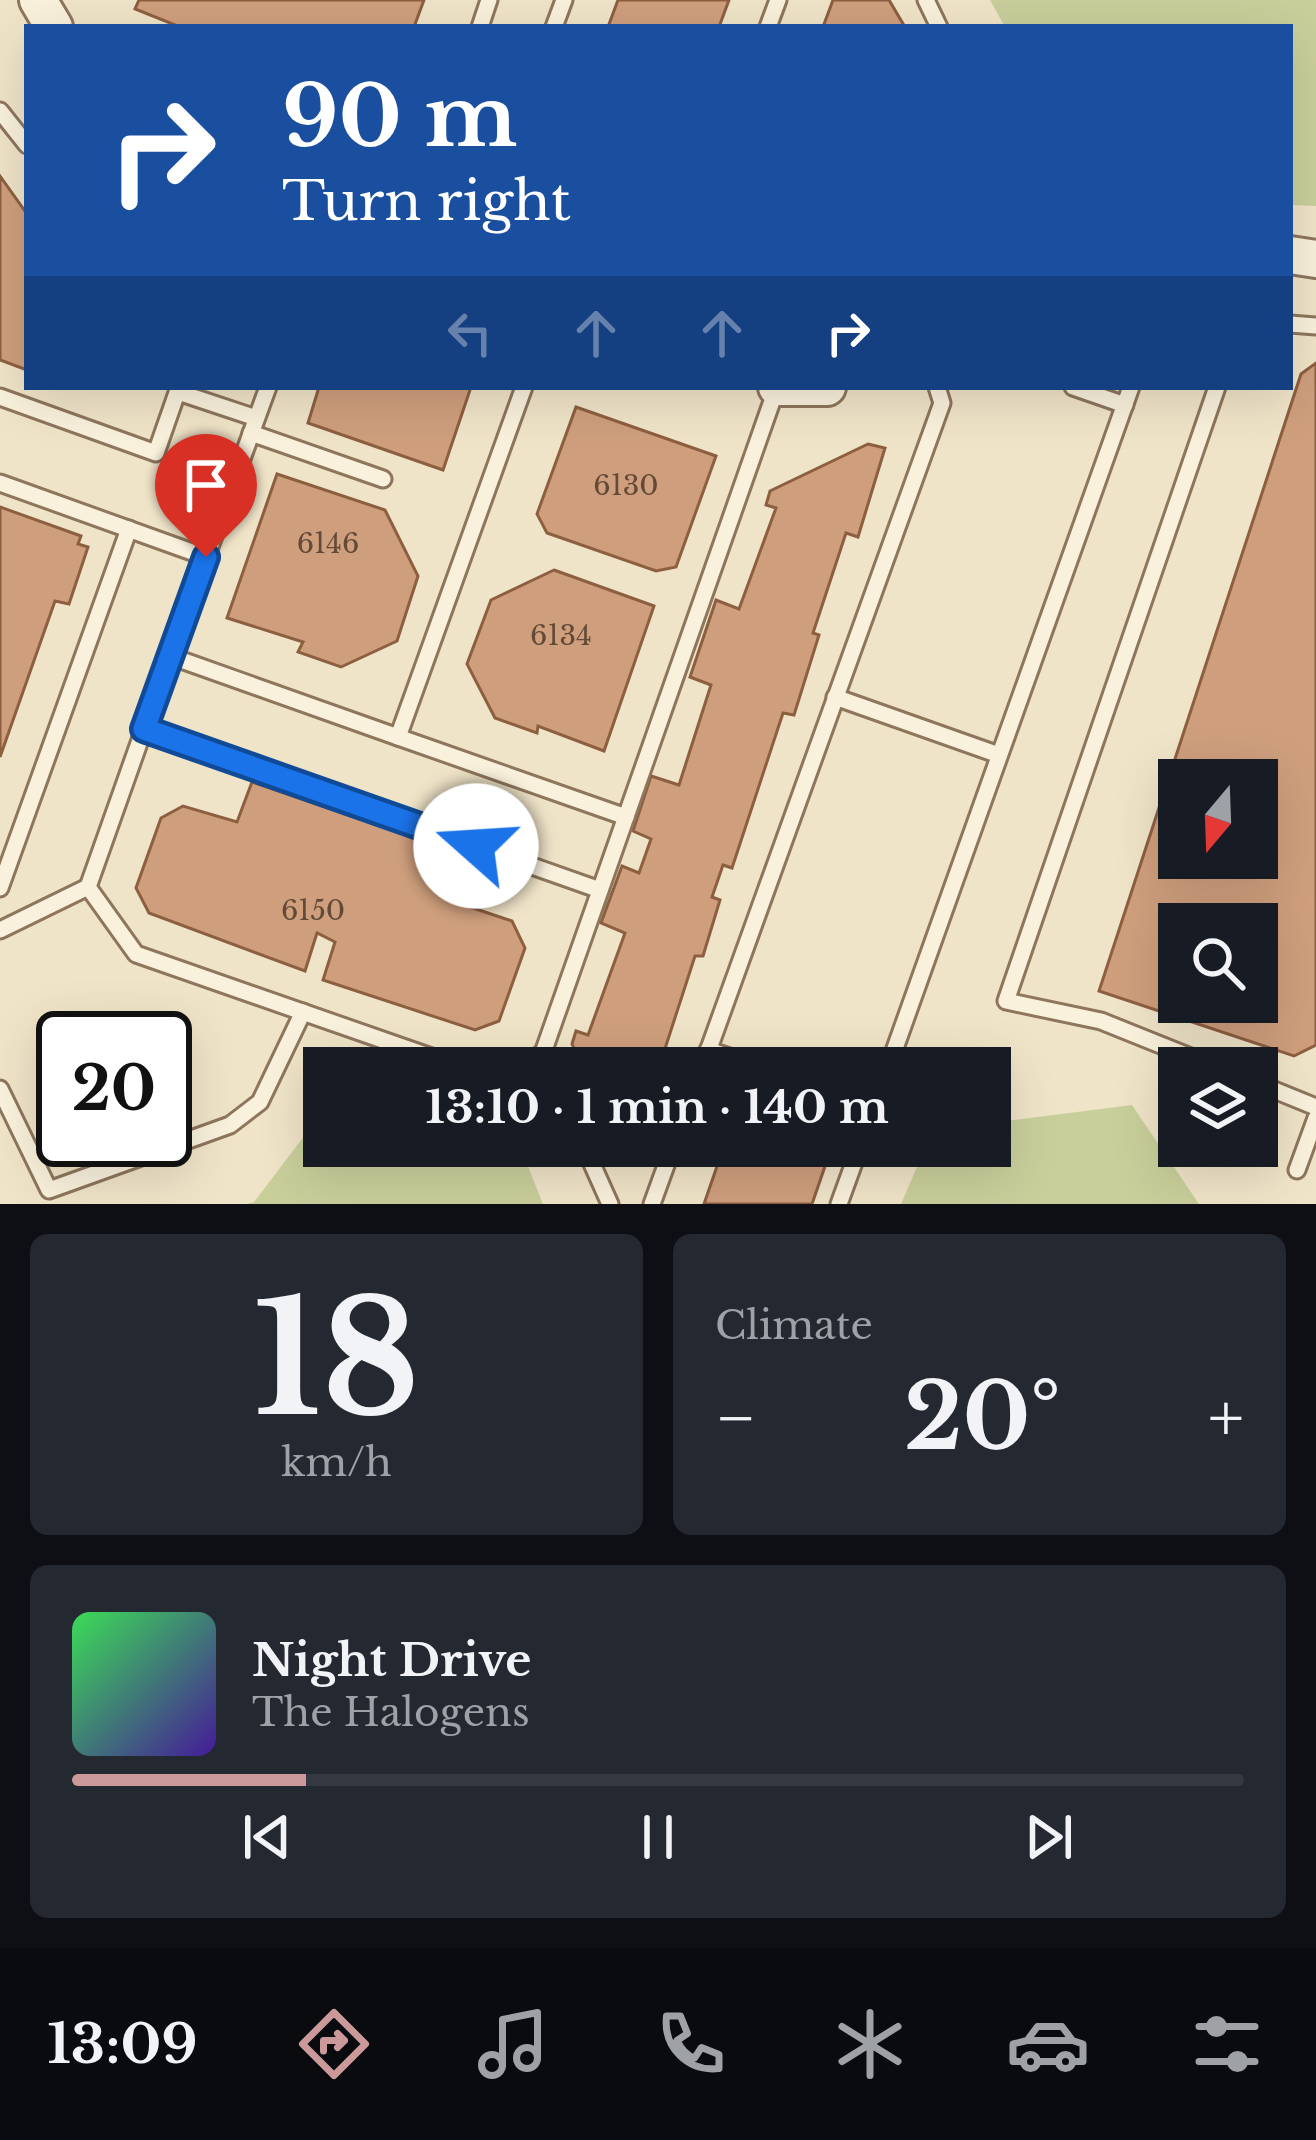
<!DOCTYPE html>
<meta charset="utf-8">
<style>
body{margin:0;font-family:"Libre Baskerville",serif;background:#242831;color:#f1f3f6;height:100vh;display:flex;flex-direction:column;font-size:45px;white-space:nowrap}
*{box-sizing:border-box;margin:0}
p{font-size:39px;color:#9ea1a6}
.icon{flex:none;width:66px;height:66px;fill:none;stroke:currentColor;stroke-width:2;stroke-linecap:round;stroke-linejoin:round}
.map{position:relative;height:1204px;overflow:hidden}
.drawer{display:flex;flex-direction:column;gap:30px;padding:30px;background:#0d0f14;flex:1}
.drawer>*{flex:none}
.banner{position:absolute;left:24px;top:24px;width:1269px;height:366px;border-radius:0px;box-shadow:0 12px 48px #0002;background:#1a4fa0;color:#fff;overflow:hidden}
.needle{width:78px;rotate:199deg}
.tools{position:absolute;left:1158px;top:759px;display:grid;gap:24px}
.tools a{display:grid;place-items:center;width:120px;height:120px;border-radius:0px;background:#171b24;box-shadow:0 12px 48px #0002;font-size:60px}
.speed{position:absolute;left:36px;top:1011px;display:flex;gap:24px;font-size:60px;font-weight:700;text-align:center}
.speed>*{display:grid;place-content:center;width:156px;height:156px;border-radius:50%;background:#171b24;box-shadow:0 12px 48px #0002;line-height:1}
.speed .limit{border:6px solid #111;border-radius:18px;background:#fff;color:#111}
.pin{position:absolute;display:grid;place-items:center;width:102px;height:102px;color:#fff;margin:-123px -51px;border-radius:50% 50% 50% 0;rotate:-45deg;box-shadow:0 0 12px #0007}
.pin .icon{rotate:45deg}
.me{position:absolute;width:132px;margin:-66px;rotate:289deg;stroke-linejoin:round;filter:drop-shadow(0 0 9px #0008)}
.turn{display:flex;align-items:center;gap:42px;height:252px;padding:0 60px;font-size:54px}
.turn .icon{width:156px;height:156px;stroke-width:2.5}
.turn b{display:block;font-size:84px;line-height:102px}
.lanes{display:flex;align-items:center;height:114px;padding:0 60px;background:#0003;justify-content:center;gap:60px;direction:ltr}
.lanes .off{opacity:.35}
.big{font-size:90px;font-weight:800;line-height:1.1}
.drawer .widget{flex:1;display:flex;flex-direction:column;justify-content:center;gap:18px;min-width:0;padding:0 42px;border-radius:18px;background:#242831}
.drawer .dial{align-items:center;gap:0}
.dial b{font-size:156px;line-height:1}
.song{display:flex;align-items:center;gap:36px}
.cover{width:144px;height:144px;border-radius:18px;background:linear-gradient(135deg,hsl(130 70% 55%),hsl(260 70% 35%))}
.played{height:12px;border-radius:6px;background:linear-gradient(90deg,#cc999b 20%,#363941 20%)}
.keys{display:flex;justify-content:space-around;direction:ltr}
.heat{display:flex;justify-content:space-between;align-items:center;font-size:66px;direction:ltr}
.drawer .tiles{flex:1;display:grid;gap:30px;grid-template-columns:1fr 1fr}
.widget:last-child{grid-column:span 2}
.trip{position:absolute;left:303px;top:1047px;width:708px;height:120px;border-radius:0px;background:#171b24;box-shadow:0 12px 48px #0002;font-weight:800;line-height:120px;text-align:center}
.tab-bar{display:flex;height:192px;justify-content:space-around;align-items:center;background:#090b0e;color:#9ea1a6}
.tab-bar .icon{width:84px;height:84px}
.tab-bar .current{color:#cc999b}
.tab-bar b{font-size:54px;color:#f1f3f6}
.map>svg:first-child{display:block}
.green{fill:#c9cf9b}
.building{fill:#cf9f7d;stroke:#8d5f41;stroke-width:3;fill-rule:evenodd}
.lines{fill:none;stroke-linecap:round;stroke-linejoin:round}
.service-casing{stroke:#8d765c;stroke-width:21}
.tertiary-casing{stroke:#8d765c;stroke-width:42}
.service{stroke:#faf1dc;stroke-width:15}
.tertiary{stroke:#faf1dc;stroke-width:36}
.route-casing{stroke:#114b97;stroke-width:30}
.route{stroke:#1a73e8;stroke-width:21}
.labels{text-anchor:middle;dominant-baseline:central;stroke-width:12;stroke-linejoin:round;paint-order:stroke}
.number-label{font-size:27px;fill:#624a37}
</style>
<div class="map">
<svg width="1316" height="1204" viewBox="0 0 1316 1204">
<rect width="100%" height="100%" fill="#f0e4c8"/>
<g class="green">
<path d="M990 0H1316V206L1290 205V27H1005Z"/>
<path d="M1132 1105 1199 1204H901L926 1146H990V1123Z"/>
<path d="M324 1110V1146H505L523 1154 543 1204H247L254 1202Z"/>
</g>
<g class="building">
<path d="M139 0H424L414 27H180L135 9Z"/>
<path d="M618 0H729L719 27H608Z"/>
<path d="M833 0H889L905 27H823Z"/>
<path d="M0 176 27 214V370L0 360Z"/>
<path d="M1316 363V1045L1294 1056 1099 991 1301 374ZM1179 780H1257V858H1179ZM1179 924H1257V1002H1179Z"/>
<path d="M319 387H471L443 470 308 423Z"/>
<path d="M576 407 716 456 676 567 656 571 547 533 537 514Z"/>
<path d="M868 444 885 448 858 537 846 533 813 633 819 635 794 715 783 713 732 868 723 865 712 897 720 900 703 956H695L661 1061 667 1064 665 1068H583L572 1044 576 1031 588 1035 625 933 601 923 622 866 639 873 651 839 633 831 651 776 679 785 711 685 690 677 716 600 739 609 776 508 766 505 770 491Z"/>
<path d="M277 474 385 510 418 576 397 641 341 667 298 652 303 642 227 618Z"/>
<path d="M0 507 81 536 78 544 88 547 69 604 55 601 0 757Z"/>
<path d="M554 570 654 606 604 751 538 726 537 733 495 718 467 664 491 600Z"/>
<path d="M252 782 485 862 467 906 512 921 525 948 499 1021 475 1030 323 980 335 942 317 933 305 971 149 913 136 888 161 818 183 806 237 822Z"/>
<path d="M724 1146H832L812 1204H704Z"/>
</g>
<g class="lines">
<defs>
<g id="service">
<path d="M926 0 939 27"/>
<path d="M480 27 489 0"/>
<path d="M554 27 564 0"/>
<path d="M768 27 778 0"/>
<path d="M0 111 27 145"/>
<path d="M1290 324 1316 326"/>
<path d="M1073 387 1125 405"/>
<path d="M1217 387 1006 1001 1101 1021 1218 1068"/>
<path d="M178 392 256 418"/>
<path d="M0 397 156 453 179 387"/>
<path d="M251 433 383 479"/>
<path d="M0 483 206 557"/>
<path d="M170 656 398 737 524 387"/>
<path d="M835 697 999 755"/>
<path d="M144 729 268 387"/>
<path d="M398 737 626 817"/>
<path d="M88 887 144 729 600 890"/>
<path d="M0 888 129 529"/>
<path d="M0 930 88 887 136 954 463 1068"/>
<path d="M708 1050 764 1068"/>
<path d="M530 1068 544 1050 777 387"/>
<path d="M702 1068 942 403 937 387"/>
<path d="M888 1068 1131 387"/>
<path d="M1257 1083 1316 1107"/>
<path d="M0 1089 49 1190 230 1125 260 1102 303 1012"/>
<path d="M584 1146 610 1204"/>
<path d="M1297 1170 1316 1118"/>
<path d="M652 1204 673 1146"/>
<path d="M839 1204 860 1146"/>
</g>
<g id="tertiary">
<path d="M38 0 54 27"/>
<path d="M1290 255 1316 259"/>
<path d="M777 387H827"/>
</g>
</defs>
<use href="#service" class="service-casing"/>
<use href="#tertiary" class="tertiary-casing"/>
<use href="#service" class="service"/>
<use href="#tertiary" class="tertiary"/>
</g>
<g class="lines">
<defs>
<path id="route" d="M206 557 144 729 476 846"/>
</defs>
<use href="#route" class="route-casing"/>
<use href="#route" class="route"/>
</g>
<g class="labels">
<g class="number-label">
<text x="626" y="485">6130</text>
<text x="328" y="543">6146</text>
<text x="561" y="635">6134</text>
<text x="313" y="910">6150</text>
</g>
</g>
</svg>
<div class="tools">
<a><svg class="needle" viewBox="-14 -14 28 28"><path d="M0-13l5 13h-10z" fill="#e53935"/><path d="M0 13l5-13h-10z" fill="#9ea1a6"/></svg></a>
<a><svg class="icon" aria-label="search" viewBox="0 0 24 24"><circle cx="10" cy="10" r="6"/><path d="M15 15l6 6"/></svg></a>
<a><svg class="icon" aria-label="layers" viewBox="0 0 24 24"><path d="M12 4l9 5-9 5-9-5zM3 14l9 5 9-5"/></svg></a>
</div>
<div class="speed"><div class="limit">20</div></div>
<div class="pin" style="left:206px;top:557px;background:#d93025"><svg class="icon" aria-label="arrive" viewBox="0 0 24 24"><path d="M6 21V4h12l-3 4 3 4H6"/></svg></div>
<svg class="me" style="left:476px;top:846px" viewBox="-20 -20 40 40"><circle r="19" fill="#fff"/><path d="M0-13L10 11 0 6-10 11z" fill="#1a73e8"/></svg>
<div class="trip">13:10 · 1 min · 140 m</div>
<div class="banner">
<div class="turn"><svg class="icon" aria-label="right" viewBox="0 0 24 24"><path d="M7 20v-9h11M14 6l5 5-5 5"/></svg><div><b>90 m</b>Turn right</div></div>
<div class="lanes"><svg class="icon off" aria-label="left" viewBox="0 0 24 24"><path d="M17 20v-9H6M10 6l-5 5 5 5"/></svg><svg class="icon off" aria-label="ahead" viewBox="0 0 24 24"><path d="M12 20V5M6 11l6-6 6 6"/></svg><svg class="icon off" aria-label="ahead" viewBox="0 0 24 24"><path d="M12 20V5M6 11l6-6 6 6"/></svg><svg class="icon" aria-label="right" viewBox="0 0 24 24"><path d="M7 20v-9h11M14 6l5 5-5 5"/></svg></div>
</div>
</div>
<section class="drawer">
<div class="tiles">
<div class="widget dial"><b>18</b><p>km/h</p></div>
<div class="widget"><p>Climate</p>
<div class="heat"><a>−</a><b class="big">20°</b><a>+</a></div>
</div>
<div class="widget">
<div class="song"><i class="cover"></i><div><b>Night Drive</b><p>The Halogens</p></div></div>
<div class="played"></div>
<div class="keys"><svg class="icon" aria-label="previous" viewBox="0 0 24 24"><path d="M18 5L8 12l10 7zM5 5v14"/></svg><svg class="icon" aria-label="pause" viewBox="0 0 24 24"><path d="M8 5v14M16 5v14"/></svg><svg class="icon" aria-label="next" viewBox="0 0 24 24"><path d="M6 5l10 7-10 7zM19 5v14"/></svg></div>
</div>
</div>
</section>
<nav class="tab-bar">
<b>13:09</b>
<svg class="icon current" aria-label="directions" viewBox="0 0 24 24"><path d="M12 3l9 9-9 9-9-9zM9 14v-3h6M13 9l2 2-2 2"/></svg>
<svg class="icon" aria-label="music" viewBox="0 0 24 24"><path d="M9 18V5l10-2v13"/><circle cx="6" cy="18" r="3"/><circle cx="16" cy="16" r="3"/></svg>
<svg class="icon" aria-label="phone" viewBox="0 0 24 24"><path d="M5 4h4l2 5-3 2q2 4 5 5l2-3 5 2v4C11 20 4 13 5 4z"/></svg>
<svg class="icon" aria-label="climate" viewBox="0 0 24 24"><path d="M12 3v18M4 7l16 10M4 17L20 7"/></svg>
<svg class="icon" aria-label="car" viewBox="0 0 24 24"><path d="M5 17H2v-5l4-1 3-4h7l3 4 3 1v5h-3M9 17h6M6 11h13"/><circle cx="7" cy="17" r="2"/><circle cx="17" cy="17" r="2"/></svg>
<svg class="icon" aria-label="filters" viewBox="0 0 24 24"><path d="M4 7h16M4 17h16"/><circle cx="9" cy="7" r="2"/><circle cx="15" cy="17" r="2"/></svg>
</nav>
